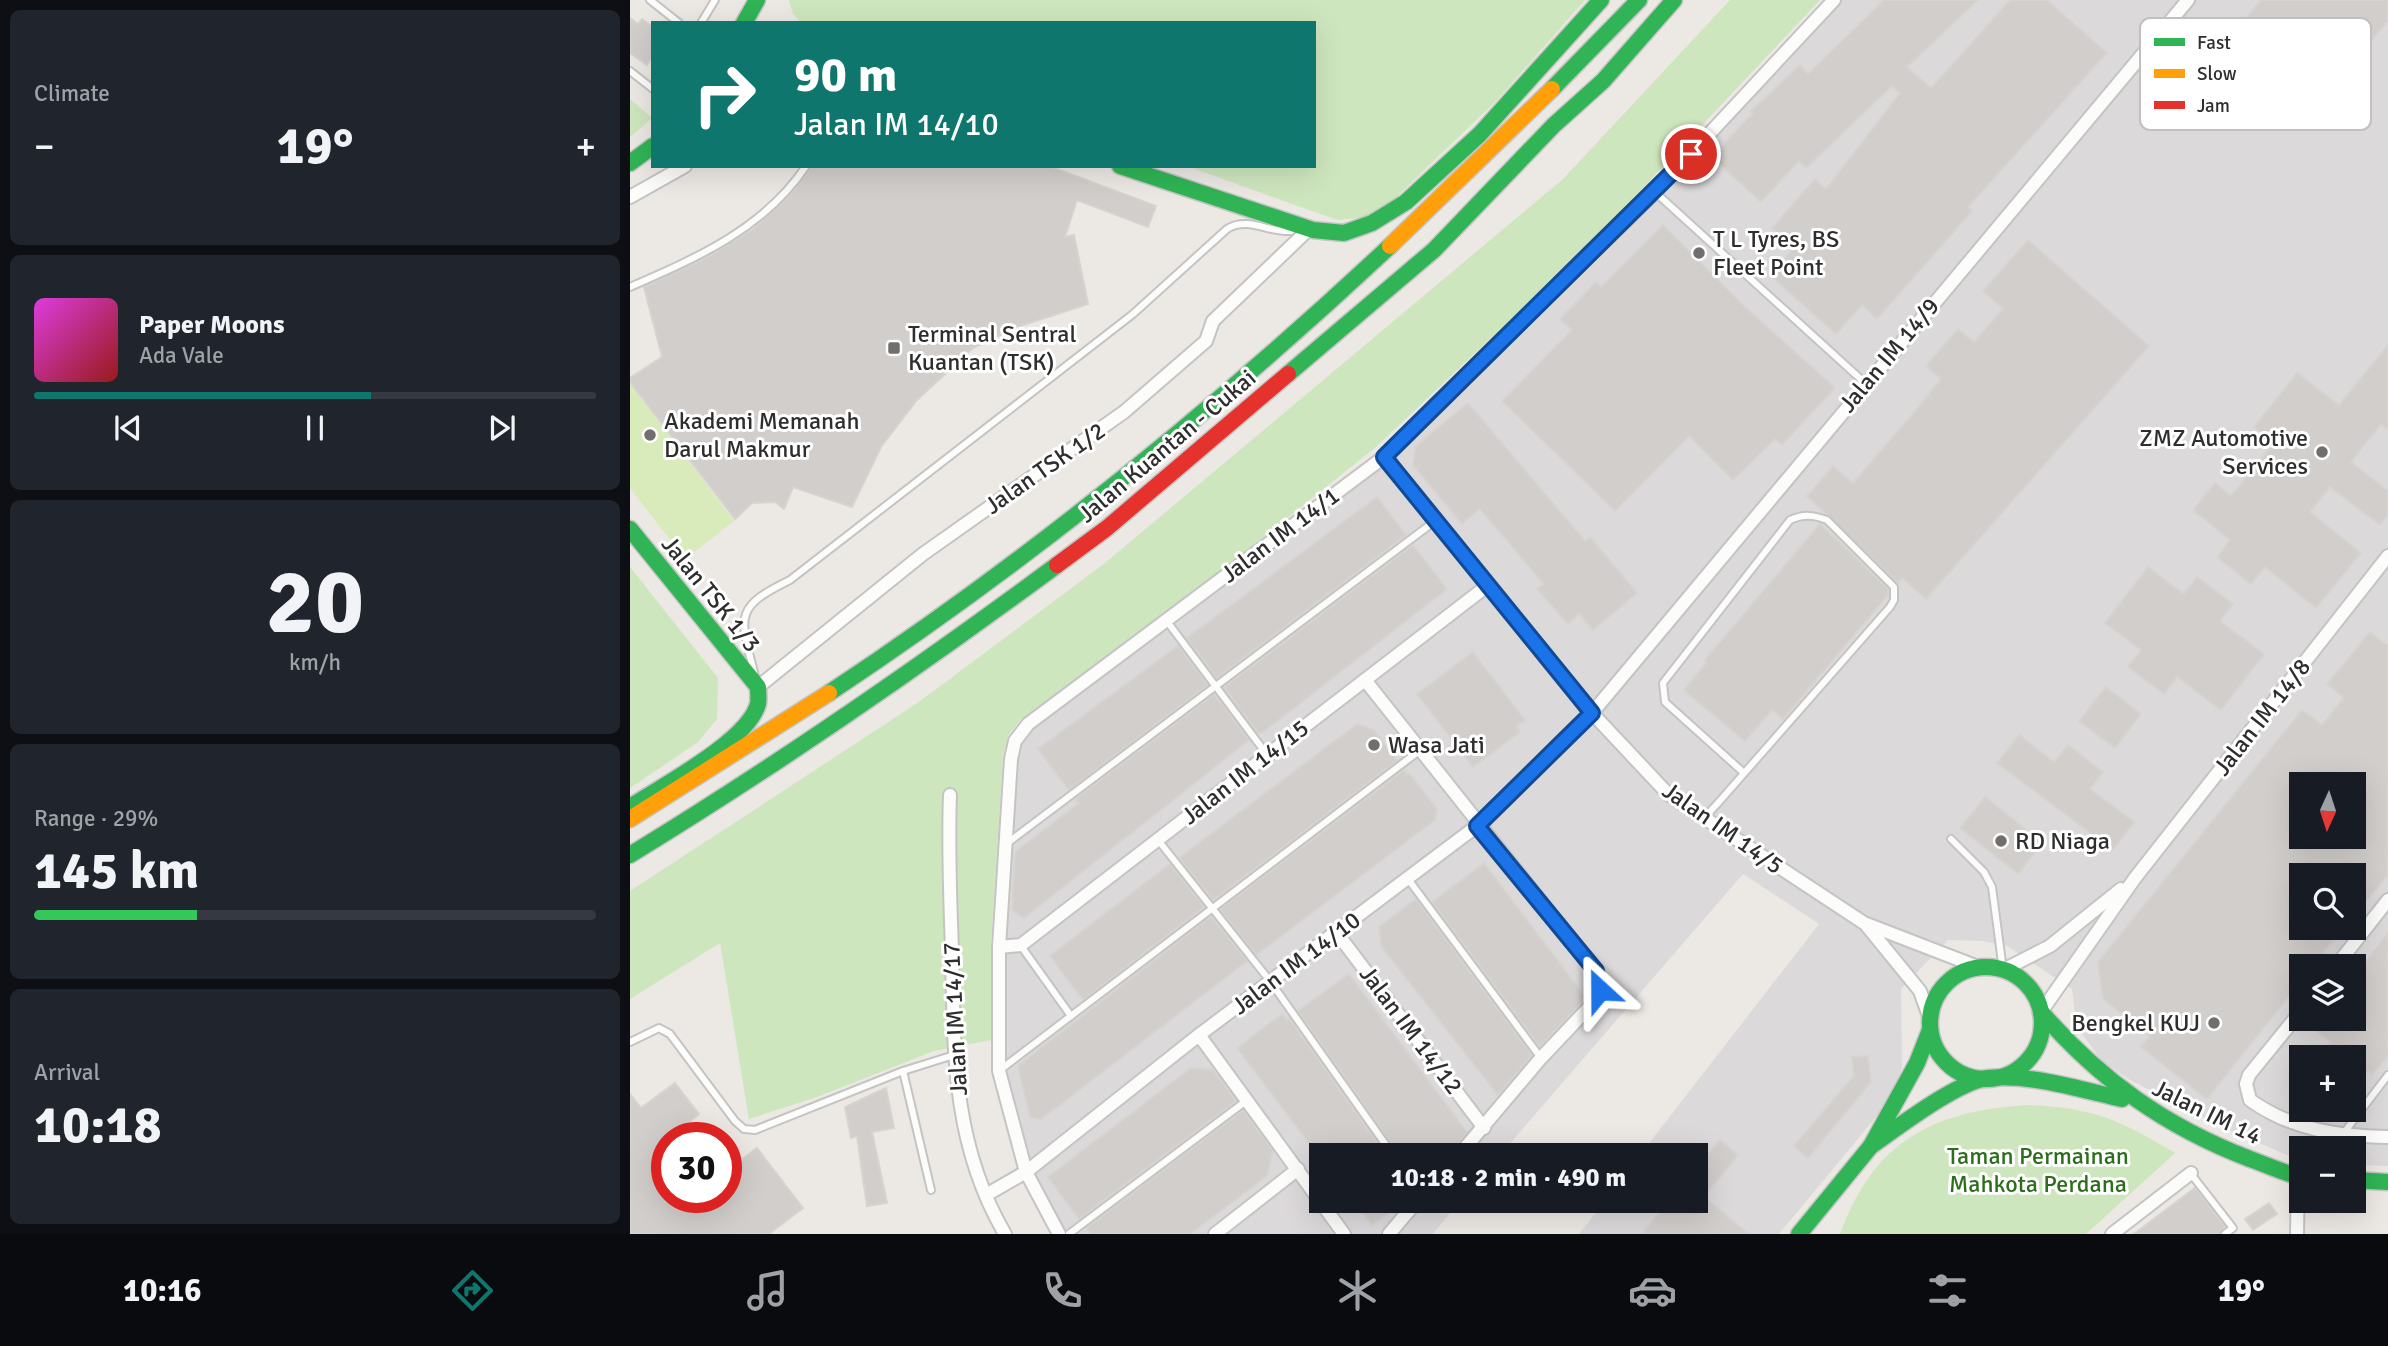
<!DOCTYPE html>
<meta charset="utf-8">
<style>
body{margin:0;font-family:Signika,sans-serif;background:#20242c;color:#f1f3f6;height:100vh;display:flex;flex-direction:column;font-size:26px;white-space:nowrap}
*{box-sizing:border-box;margin:0}
p{font-size:23px;color:#9ea1a6}
.icon{flex:none;width:38px;height:38px;fill:none;stroke:currentColor;stroke-width:2;stroke-linecap:round;stroke-linejoin:round}
.map{position:relative;flex:1;overflow:hidden}
.sheet{display:flex;flex-direction:column;gap:10px;padding:10px;background:#0d0f14;width:630px}
.sheet>*{flex:none}
.guide{position:absolute;left:21px;top:21px;width:665px;height:147px;border-radius:0px;box-shadow:0 7px 28px #0002;background:#0f766e;color:#fff;overflow:hidden}
.needle{width:46px;rotate:183deg}
.controls{position:absolute;left:1659px;top:772px;display:grid;gap:14px}
.controls a{display:grid;place-items:center;width:77px;height:77px;border-radius:0px;background:#171b24;box-shadow:0 7px 28px #0002;font-size:35px}
.speed{position:absolute;left:21px;top:1122px;display:flex;gap:14px;font-size:35px;font-weight:700;text-align:center}
.speed>*{display:grid;place-content:center;width:91px;height:91px;border-radius:50%;background:#171b24;box-shadow:0 7px 28px #0002;line-height:1}
.speed .limit{border:10px solid #d22;background:#fff;color:#111}
.pin{position:absolute;display:grid;place-items:center;width:60px;height:60px;color:#fff;margin:-30px;border:4px solid #fff;border-radius:50%;box-shadow:0 2px 7px #0007}
.me{position:absolute;width:77px;margin:-38px;rotate:336deg;stroke-linejoin:round;filter:drop-shadow(0 0 5px #0008)}
.turn{display:flex;align-items:center;gap:24px;height:147px;padding:0 28px;font-size:32px}
.turn .icon{width:91px;height:91px;stroke-width:2.5}
.turn b{display:block;font-size:49px;line-height:60px}
.big{font-size:52px;font-weight:800;line-height:1.1}
.sheet .tile{flex:1;display:flex;flex-direction:column;justify-content:center;gap:10px;min-width:0;padding:0 24px;border-radius:10px;background:#20242c}
.sheet .dial{align-items:center;gap:0}
.dial b{font-size:91px;line-height:1}
.song{display:flex;align-items:center;gap:21px}
.cover{width:84px;height:84px;border-radius:10px;background:linear-gradient(135deg,hsl(300 70% 55%),hsl(0 70% 35%))}
.played{height:7px;border-radius:4px;background:linear-gradient(90deg,#0f766e 60%,#363941 60%)}
.keys{display:flex;justify-content:space-around;direction:ltr}
.heat{display:flex;justify-content:space-between;align-items:center;font-size:38px;direction:ltr}
.charge{height:10px;border-radius:5px;background:linear-gradient(90deg,#34c759 29%,#363941 0)}
.trip{position:absolute;left:679px;top:1143px;width:399px;height:70px;border-radius:0px;background:#171b24;box-shadow:0 7px 28px #0002;font-weight:800;line-height:70px;text-align:center}
.menu{display:flex;height:112px;justify-content:space-around;align-items:center;background:#090b0e;color:#9ea1a6}
.menu .icon{width:49px;height:49px}
.menu .selected{color:#0f766e}
.menu b{font-size:32px;color:#f1f3f6}
main{display:flex;flex:1;min-height:0}
.map>svg:first-child{display:block}
.industrial{fill:#dcd9db;fill-rule:evenodd}
.green{fill:#cee6be}
.pitch{fill:#d9eabb}
.building{fill:#d1cecb;stroke:#d7d4d0;stroke-width:2;fill-rule:evenodd}
.lines{fill:none;stroke-linecap:round;stroke-linejoin:round}
.lane-casing{stroke:#c5c4c5;stroke-width:10}
.street-casing{stroke:#c5c4c5;stroke-width:16}
.fast-casing{stroke:#c5c4c5;stroke-width:19}
.slow-casing{stroke:#c5c4c5;stroke-width:19}
.jam-casing{stroke:#c5c4c5;stroke-width:19}
.lane{stroke:#fcfcfb;stroke-width:6}
.street{stroke:#fcfcfb;stroke-width:12}
.fast{stroke:#30b455;stroke-width:16}
.slow{stroke:#ff9f0a;stroke-width:16}
.jam{stroke:#e5322d;stroke-width:16}
.route-casing{stroke:#114b97;stroke-width:18}
.route{stroke:#1a73e8;stroke-width:12}
.poi-dot{fill:#706f6e;stroke:#fff;stroke-width:2.5}
.labels{text-anchor:middle;dominant-baseline:central;stroke-width:6;stroke-linejoin:round;paint-order:stroke}
.poi-label{font-size:24px;fill:#2e2e2e;stroke:#fff;text-anchor:start}
.street-label{font-size:24px;fill:#2e2e2e;stroke:#fff}
.park-label{font-size:24px;fill:#2c6e1b;stroke:#fff}
.key{fill:#fff;stroke:#c0c0c0;stroke-width:2}
.key-label{font-size:19px;fill:#2e2e2e}
</style>
<main>
<section class="sheet">
<div class="tile"><p>Climate</p>
<div class="heat"><a>−</a><b class="big">19°</b><a>+</a></div>
</div>
<div class="tile">
<div class="song"><i class="cover"></i><div><b>Paper Moons</b><p>Ada Vale</p></div></div>
<div class="played"></div>
<div class="keys"><svg class="icon" aria-label="previous" viewBox="0 0 24 24"><path d="M18 5L8 12l10 7zM5 5v14"/></svg><svg class="icon" aria-label="pause" viewBox="0 0 24 24"><path d="M8 5v14M16 5v14"/></svg><svg class="icon" aria-label="next" viewBox="0 0 24 24"><path d="M6 5l10 7-10 7zM19 5v14"/></svg></div>
</div>
<div class="tile dial"><b>20</b><p>km/h</p></div>
<div class="tile"><p>Range · 29%</p><b class="big">145 km</b><div class="charge"></div></div>
<div class="tile"><p>Arrival</p><b class="big">10:18</b></div>
</section>
<div class="map">
<svg width="1758" height="1234" viewBox="0 0 1758 1234">
<rect width="100%" height="100%" fill="#ece8e4"/>
<path class="industrial" d="M1210 0H1758V1166L1724 1165V1148H1671V1161L1599 1130 1500 1080 1472 1061 1452 1034 1445 1013 1442 989 1377 946 1353 941 1318 940 1271 989 1272 1067 1268 1082 1256 1105 1149 1234H949L975 1201 1066 1200V1155H1010L1189 924 1113 874 870 1155H691V1200L830 1201 803 1234H429L396 1172 369 1071 381 759 398 724 754 457ZM1671 784H1724V836H1671ZM1671 875H1724V928H1671ZM1671 966H1724V1018H1671ZM1671 1057H1724V1110H1671Z"/>
<g class="green">
<path d="M159 0H955L867 100 759 204 737 217 709 220 693 215 557 166H684V23H172L163 14Z"/>
<path d="M1100 0H1190L960 244 747 446 568 590 390 720 378 736 373 755 361 945V1040L304 1051 187 1097 119 1119 90 943 0 999V891L286 704 475 563 933 179Z"/>
<path d="M0 99 22 118 0 137Z"/>
<path d="M0 567 88 678 87 719 67 743 0 788Z"/>
<path d="M1398 1105C1462 1107 1491 1120 1545 1153L1456 1234H1210C1244 1141 1302 1111 1398 1105Z"/>
</g>
<path class="pitch" d="M0 383 104 521 55 559 0 488Z"/>
<g class="building">
<path d="M1254 0H1348L1277 67 1301 88 1380 0H1417L1477 53 1338 207 1342 211 1247 319 1232 305 1206 334 1140 275 1165 247 1142 228 1185 179 1196 189 1270 93 1262 86 1176 168 1169 161 1131 202 1082 157 1123 113 1121 111 1170 65 1178 74Z"/>
<path d="M1631 0H1758V21L1687 106 1621 53 1627 46 1607 29Z"/>
<path d="M0 18 8 24 12 19 23 27V56L17 65 0 53Z"/>
<path d="M182 166H419L526 206 518 227 447 200 435 237 444 235 458 304 387 327 343 348 287 400 251 447 222 507 163 487 154 509 145 502 122 503 105 519 0 382V378L32 357 14 287 76 258 123 229 163 192Z"/>
<path d="M1033 225 1115 307 1205 388 1152 445 1145 439 1103 480 1059 436 985 511 872 401 942 330 930 319 966 282 971 287Z"/>
<path d="M1398 240 1519 346 1296 599 1272 578 1268 583 1177 496 1203 466 1223 483 1282 415 1311 379 1296 366 1328 329 1344 342 1373 309 1353 291Z"/>
<path d="M1758 345V429L1751 424 1721 462 1758 491V515L1750 525 1700 487 1680 512 1731 553 1686 608 1635 567 1621 584 1587 557 1600 540 1563 510 1585 483 1601 496 1644 443 1624 427 1667 373 1709 405Z"/>
<path d="M838 403 955 541 960 537 1007 593 963 630 949 614 938 624 907 589 914 584 850 509 832 524 783 465 786 446Z"/>
<path d="M747 497 776 535 587 678 557 638Z"/>
<path d="M1190 524 1258 589V595L1153 719 1142 710 1115 741 1054 690 1076 663 1075 660Z"/>
<path d="M783 545 817 589 632 733H628L594 687Z"/>
<path d="M1518 567 1554 594 1567 577 1603 604 1590 621 1634 654 1591 710 1547 677 1534 694 1498 667 1511 650 1475 623Z"/>
<path d="M1740 632 1758 646V875L1724 916V875H1671V928H1714L1683 966H1671V981L1577 1099 1511 1047 1520 1036 1473 999 1468 962 1672 710 1692 725 1714 698 1697 684ZM1671 784H1724V836H1671Z"/>
<path d="M548 646 578 685 439 790 408 749Z"/>
<path d="M843 652 895 720 886 726 890 732 843 767 787 694Z"/>
<path d="M1476 687 1511 714 1485 748 1449 721Z"/>
<path d="M584 694 619 740 394 918 382 910 385 852 449 803 445 799Z"/>
<path d="M727 724 744 730 767 761 583 900 549 858Z"/>
<path d="M1389 735 1424 762 1438 745 1473 772 1460 789 1504 822 1483 850 1367 763Z"/>
<path d="M774 770 777 775 779 773 807 809 805 820 626 955 590 909Z"/>
<path d="M1355 797 1413 843 1388 874 1330 828Z"/>
<path d="M854 863 956 998 910 1047 802 902Z"/>
<path d="M540 864 574 907 453 1000 420 956Z"/>
<path d="M786 899 902 1055 868 1095 751 946 749 927Z"/>
<path d="M581 916 617 961 410 1120 400 1117 388 1066Z"/>
<path d="M1758 933V1056L1742 1075 1738 1071 1724 1089V1057H1688L1700 1042 1683 1029 1691 1018H1724V976Z"/>
<path d="M719 974 837 1132 820 1155H769L668 1011Z"/>
<path d="M652 1014 657 1020 659 1018 756 1155H688L607 1048Z"/>
<path d="M1238 1056 1241 1082 1178 1158 1164 1146 1224 1076 1222 1057Z"/>
<path d="M561 1068 583 1070 606 1101 449 1219 418 1177Z"/>
<path d="M45 1083 69 1114 48 1131 53 1138H37V1197H96V1155L103 1150 111 1160 127 1148 173 1208 139 1234H0V1094L11 1108Z"/>
<path d="M256 1088 264 1128 242 1132 257 1203 237 1206 227 1136 221 1138 215 1107Z"/>
<path d="M613 1110 643 1151 637 1176 560 1234H461L456 1228Z"/>
<path d="M1090 1140 1108 1155 1074 1197 1119 1234H1012L1040 1200H1066V1169Z"/>
<path d="M1565 1188 1595 1227 1589 1234H1504Z"/>
<path d="M723 1200H776L742 1225Z"/>
<path d="M1639 1203 1647 1214 1623 1230 1615 1219Z"/>
</g>
<g class="lines">
<defs>
<g id="lane">
<path d="M20 0 49 23"/>
<path d="M71 23 85 0"/>
<path d="M0 71 23 89"/>
<path d="M1025 192 1235 383"/>
<path d="M0 287C66 258 134 229 176 166"/>
<path d="M536 620 638 756"/>
<path d="M124 672C109 615 105 607 160 580L503 314 597 229C618 216 639 233 661 231"/>
<path d="M1075 817 1088 803 1260 607 1264 600V587L1197 520C1183 515 1174 514 1160 520L1033 683 1035 702 1114 773"/>
<path d="M1321 839 1354 872 1362 887 1373 970"/>
<path d="M528 840 640 981 763 1155"/>
<path d="M376 844 805 521"/>
<path d="M778 879 911 1058"/>
<path d="M391 946 441 1016"/>
<path d="M0 1042 29 1028 40 1034 105 1121 114 1129 125 1130 273 1071 324 1055"/>
<path d="M370 1070 789 751"/>
<path d="M273 1071 301 1190"/>
<path d="M1713 1134 1758 1075"/>
<path d="M1561 1174 1603 1228 1595 1234"/>
<path d="M439 1234 616 1101"/>
</g>
<g id="street">
<path d="M0 197 55 166"/>
<path d="M754 457 962 713 1038 794 1234 923 1348 967"/>
<path d="M735 680 966 971 970 990 967 999 911 1058 829 1155"/>
<path d="M128 687 293 554 494 412 576 341 583 321 679 229"/>
<path d="M320 795C318 847 320 898 322 950 324 1051 322 1144 375 1234"/>
<path d="M1237 926 1290 991 1300 1019"/>
<path d="M707 933 854 1128"/>
<path d="M369 947 391 945 857 586"/>
<path d="M1706 966 1758 900"/>
<path d="M1373 970 1420 946 1491 889"/>
<path d="M1671 1011 1619 1075 1616 1084 1620 1100C1662 1130 1708 1136 1758 1137"/>
<path d="M1411 1012 1505 878 1758 556"/>
<path d="M569 1035 714 1234"/>
<path d="M356 1195 396 1172 569 1035 847 826 962 713 1558 0"/>
<path d="M429 1234 396 1172 369 1071V947L381 759 385 741 398 724 754 457 1025 192 1204 0"/>
<path d="M585 1234 668 1169"/>
<path d="M759 1234 788 1200"/>
<path d="M1482 1234 1561 1173"/>
<path d="M1667 1234 1668 1177"/>
</g>
<g id="fast">
<path d="M114 23 127 0"/>
<path d="M922 89 1009 0"/>
<path d="M0 163 23 146"/>
<path d="M490 166 683 230 714 233 742 223 776 202 850 134 971 0"/>
<path d="M658 374 804 250 924 125 973 81 1044 0"/>
<path d="M0 529 128 687C128 692 129 699 128 704 118 741 32 786 0 807"/>
<path d="M199 693C398 561 585 410 760 246"/>
<path d="M0 855C147 765 288 668 427 565"/>
<circle cx="1356" cy="1023" r="56"/>
<path d="M1411 1012C1470 1080 1536 1127 1620 1159 1637 1165 1653 1173 1671 1177"/>
<path d="M1241 1146C1267 1128 1328 1081 1358 1078 1402 1074 1449 1089 1492 1099"/>
<path d="M1724 1180 1758 1182"/>
<path d="M1169 1234 1241 1146 1287 1063 1300 1030"/>
</g>
<g id="slow">
<path d="M760 246 922 89"/>
<path d="M0 819 199 693"/>
</g>
<path id="jam" d="M427 565 477 528 658 374"/>
</defs>
<use href="#lane" class="lane-casing"/>
<use href="#street" class="street-casing"/>
<use href="#fast" class="fast-casing"/>
<use href="#slow" class="slow-casing"/>
<use href="#jam" class="jam-casing"/>
<use href="#lane" class="lane"/>
<use href="#street" class="street"/>
<use href="#fast" class="fast"/>
<use href="#slow" class="slow"/>
<use href="#jam" class="jam"/>
</g>
<g class="lines">
<defs>
<path id="route" d="M970 990 966 971 847 826 962 713 754 457 1061 154"/>
</defs>
<use href="#route" class="route-casing"/>
<use href="#route" class="route"/>
</g>
<g class="poi-dot">
<circle cx="1069" cy="253" r="7"/>
<rect x="257" y="341" width="14" height="14" rx="3.5"/>
<circle cx="20" cy="435" r="7"/>
<circle cx="1692" cy="452" r="7"/>
<circle cx="744" cy="745" r="7"/>
<circle cx="1371" cy="841" r="7"/>
<circle cx="1584" cy="1023" r="7"/>
</g>
<g class="labels">
<g class="poi-label">
<text x="1083" y="239">T L Tyres, BS<tspan x="1083" dy="28">Fleet Point</tspan></text>
<text x="278" y="334">Terminal Sentral<tspan x="278" dy="28">Kuantan (TSK)</tspan></text>
<text x="34" y="421">Akademi Memanah<tspan x="34" dy="28">Darul Makmur</tspan></text>
<text x="1678" y="438" text-anchor="end">ZMZ Automotive<tspan x="1678" dy="28">Services</tspan></text>
<text x="758" y="745">Wasa Jati</text>
<text x="1385" y="841">RD Niaga</text>
<text x="1570" y="1023" text-anchor="end">Bengkel KUJ</text>
</g>
<g class="street-label">
<text transform="translate(1259 355) rotate(-50)">Jalan IM 14/9</text>
<text transform="translate(537 446) rotate(-40)">Jalan Kuantan - Cukai</text>
<text transform="translate(415 468) rotate(-35)">Jalan TSK 1/2</text>
<text transform="translate(650 535) rotate(-37)">Jalan IM 14/1</text>
<text transform="translate(81 594) rotate(51)">Jalan TSK 1/3</text>
<text transform="translate(1632 717) rotate(-52)">Jalan IM 14/8</text>
<text transform="translate(615 772) rotate(-38)">Jalan IM 14/15</text>
<text transform="translate(1093 828) rotate(35)">Jalan IM 14/5</text>
<text transform="translate(666 963) rotate(-37)">Jalan IM 14/10</text>
<text transform="translate(325 1019) rotate(-93)">Jalan IM 14/17</text>
<text transform="translate(781 1030) rotate(53)">Jalan IM 14/12</text>
<text transform="translate(1577 1112) rotate(26)">Jalan IM 14</text>
</g>
<g class="park-label">
<text x="1408" y="1156">Taman Permainan<tspan x="1408" dy="28">Mahkota Perdana</tspan></text>
</g>
</g>
<rect x="1510" y="18" width="231" height="112" rx="10" class="key"/>
<rect x="1524" y="38" width="31" height="8" fill="#30b455"/>
<rect x="1524" y="69" width="31" height="9" fill="#ff9f0a"/>
<rect x="1524" y="101" width="31" height="8" fill="#e5322d"/>
<g class="key-label">
<text x="1567" y="49">Fast</text>
<text x="1567" y="80">Slow</text>
<text x="1567" y="112">Jam</text>
</g>
</svg>
<div class="controls">
<a><svg class="needle" viewBox="-14 -14 28 28"><path d="M0-13l5 13h-10z" fill="#e53935"/><path d="M0 13l5-13h-10z" fill="#9ea1a6"/></svg></a>
<a><svg class="icon" aria-label="search" viewBox="0 0 24 24"><circle cx="10" cy="10" r="6"/><path d="M15 15l6 6"/></svg></a>
<a><svg class="icon" aria-label="layers" viewBox="0 0 24 24"><path d="M12 4l9 5-9 5-9-5zM3 14l9 5 9-5"/></svg></a>
<a>+</a>
<a>−</a>
</div>
<div class="speed"><div class="limit">30</div></div>
<div class="pin" style="left:1061px;top:154px;background:#d93025"><svg class="icon" aria-label="arrive" viewBox="0 0 24 24"><path d="M6 21V4h12l-3 4 3 4H6"/></svg></div>
<svg class="me" style="left:970px;top:990px" viewBox="-20 -20 40 40"><path d="M0-17L14 15 0 8-14 15z" fill="#1a73e8" stroke="#fff" stroke-width="4"/></svg>
<div class="trip">10:18 · 2 min · 490 m</div>
<div class="guide">
<div class="turn"><svg class="icon" aria-label="right" viewBox="0 0 24 24"><path d="M7 20v-9h11M14 6l5 5-5 5"/></svg><div><b>90 m</b>Jalan IM 14/10</div></div>
</div>
</div>
</main>
<nav class="menu">
<b>10:16</b>
<svg class="icon selected" aria-label="directions" viewBox="0 0 24 24"><path d="M12 3l9 9-9 9-9-9zM9 14v-3h6M13 9l2 2-2 2"/></svg>
<svg class="icon" aria-label="music" viewBox="0 0 24 24"><path d="M9 18V5l10-2v13"/><circle cx="6" cy="18" r="3"/><circle cx="16" cy="16" r="3"/></svg>
<svg class="icon" aria-label="phone" viewBox="0 0 24 24"><path d="M5 4h4l2 5-3 2q2 4 5 5l2-3 5 2v4C11 20 4 13 5 4z"/></svg>
<svg class="icon" aria-label="climate" viewBox="0 0 24 24"><path d="M12 3v18M4 7l16 10M4 17L20 7"/></svg>
<svg class="icon" aria-label="car" viewBox="0 0 24 24"><path d="M5 17H2v-5l4-1 3-4h7l3 4 3 1v5h-3M9 17h6M6 11h13"/><circle cx="7" cy="17" r="2"/><circle cx="17" cy="17" r="2"/></svg>
<svg class="icon" aria-label="filters" viewBox="0 0 24 24"><path d="M4 7h16M4 17h16"/><circle cx="9" cy="7" r="2"/><circle cx="15" cy="17" r="2"/></svg>
<b>19°</b>
</nav>
